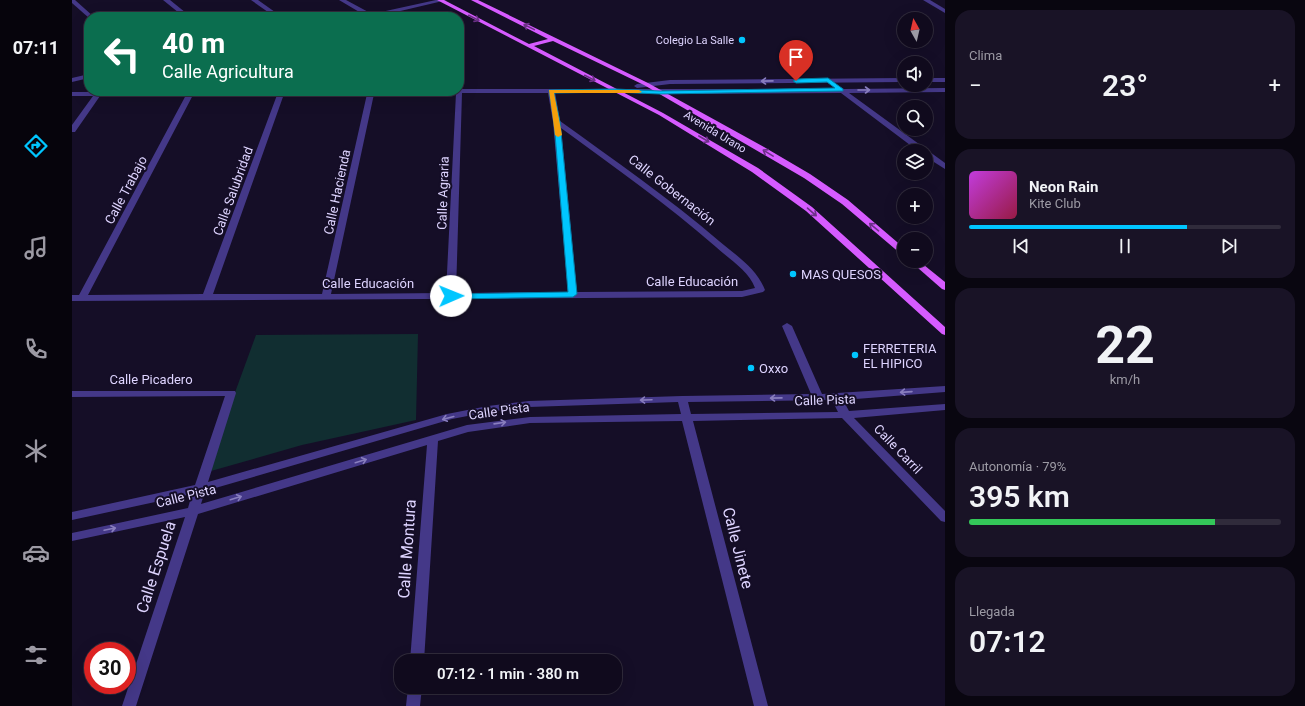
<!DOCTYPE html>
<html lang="es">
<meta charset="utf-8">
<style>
body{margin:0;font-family:Roboto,sans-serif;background:#191326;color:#f1f3f6;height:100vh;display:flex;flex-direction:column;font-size:15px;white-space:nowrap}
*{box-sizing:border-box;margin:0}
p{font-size:13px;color:#9c9aa4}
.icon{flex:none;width:22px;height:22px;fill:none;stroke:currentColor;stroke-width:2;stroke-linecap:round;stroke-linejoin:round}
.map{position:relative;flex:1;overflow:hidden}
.drawer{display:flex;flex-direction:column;gap:10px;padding:10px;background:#090610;width:360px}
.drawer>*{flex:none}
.hud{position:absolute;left:12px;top:12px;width:380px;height:84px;border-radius:16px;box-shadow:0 4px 16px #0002,0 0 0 1px #302b3b;background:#0b6e4f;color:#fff;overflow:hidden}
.needle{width:26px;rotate:352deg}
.tools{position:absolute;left:825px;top:12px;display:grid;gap:8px}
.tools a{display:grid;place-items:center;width:36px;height:36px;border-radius:50%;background:#100a1d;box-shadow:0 4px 16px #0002,0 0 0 1px #302b3b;font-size:20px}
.speed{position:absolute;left:12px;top:642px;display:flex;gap:8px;font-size:20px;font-weight:700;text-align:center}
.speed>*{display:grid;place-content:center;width:52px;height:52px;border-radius:50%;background:#100a1d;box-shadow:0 4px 16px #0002,0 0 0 1px #302b3b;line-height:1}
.speed .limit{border:6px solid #d22;background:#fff;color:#111}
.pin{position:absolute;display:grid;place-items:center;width:34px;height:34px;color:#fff;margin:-41px -17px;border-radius:50% 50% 50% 0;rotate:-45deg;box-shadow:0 0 4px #0007}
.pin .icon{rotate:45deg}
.me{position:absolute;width:44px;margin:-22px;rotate:89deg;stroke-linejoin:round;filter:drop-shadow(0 0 3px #0008)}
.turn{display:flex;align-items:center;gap:14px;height:84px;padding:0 12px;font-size:18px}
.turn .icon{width:52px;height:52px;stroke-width:2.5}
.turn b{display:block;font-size:28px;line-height:34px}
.big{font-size:30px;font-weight:600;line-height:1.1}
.drawer .tile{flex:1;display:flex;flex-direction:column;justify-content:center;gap:6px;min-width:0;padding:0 14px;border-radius:16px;background:#191326}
.drawer .dial{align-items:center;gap:0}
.dial b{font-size:52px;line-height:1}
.song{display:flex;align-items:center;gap:12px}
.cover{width:48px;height:48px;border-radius:6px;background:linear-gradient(135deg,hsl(290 70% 55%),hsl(340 70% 35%))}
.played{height:4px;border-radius:2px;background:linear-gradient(90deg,#00c6ff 70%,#302b3b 70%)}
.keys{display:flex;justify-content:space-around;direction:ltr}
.heat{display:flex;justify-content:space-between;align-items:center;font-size:22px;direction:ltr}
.charge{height:6px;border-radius:3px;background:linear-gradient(90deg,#34c759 79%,#302b3b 0)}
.trip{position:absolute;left:322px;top:654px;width:228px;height:40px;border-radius:16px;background:#100a1d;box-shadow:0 4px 16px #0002,0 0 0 1px #302b3b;font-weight:600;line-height:40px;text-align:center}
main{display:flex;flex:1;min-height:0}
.tab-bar{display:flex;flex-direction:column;width:72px;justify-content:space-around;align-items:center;background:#06040c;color:#9c9aa4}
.tab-bar .icon{width:28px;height:28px}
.tab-bar .active{color:#00c6ff}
.tab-bar b{font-size:18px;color:#f1f3f6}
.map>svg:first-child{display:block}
.green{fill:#112e31}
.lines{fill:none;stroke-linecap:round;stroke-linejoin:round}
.minor{fill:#443888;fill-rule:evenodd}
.major{fill:#d65bff;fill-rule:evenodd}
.oneway{stroke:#6c3188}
.oneway2{stroke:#897ebe}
.route{fill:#00c6ff;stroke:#0081a6}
.slow{fill:#f59e0b}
.poi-dot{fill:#00c6ff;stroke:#150e27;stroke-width:1.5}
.labels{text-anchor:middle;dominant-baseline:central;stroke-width:4;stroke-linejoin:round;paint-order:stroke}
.far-poi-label{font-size:11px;fill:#ded4ff;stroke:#150e27;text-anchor:end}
.far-street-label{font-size:11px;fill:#ded4ff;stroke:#150e27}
.street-label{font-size:13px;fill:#ded4ff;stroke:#150e27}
.poi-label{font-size:13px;fill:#ded4ff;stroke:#150e27;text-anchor:start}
.near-street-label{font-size:16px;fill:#ded4ff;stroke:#150e27}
</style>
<main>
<nav class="tab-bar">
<b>07:11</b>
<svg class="icon active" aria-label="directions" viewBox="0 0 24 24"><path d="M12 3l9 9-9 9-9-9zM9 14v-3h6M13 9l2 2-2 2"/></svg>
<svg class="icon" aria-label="music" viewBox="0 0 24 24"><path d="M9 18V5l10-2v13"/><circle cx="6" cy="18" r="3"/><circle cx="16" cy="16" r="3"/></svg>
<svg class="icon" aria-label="phone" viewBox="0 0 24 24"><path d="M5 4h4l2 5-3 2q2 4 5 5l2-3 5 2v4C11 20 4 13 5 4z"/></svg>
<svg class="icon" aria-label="climate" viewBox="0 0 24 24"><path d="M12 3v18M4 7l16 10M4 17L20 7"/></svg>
<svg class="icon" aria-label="car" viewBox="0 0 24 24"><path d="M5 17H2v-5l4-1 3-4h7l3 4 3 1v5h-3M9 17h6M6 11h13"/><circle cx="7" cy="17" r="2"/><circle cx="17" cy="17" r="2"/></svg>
<svg class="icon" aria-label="filters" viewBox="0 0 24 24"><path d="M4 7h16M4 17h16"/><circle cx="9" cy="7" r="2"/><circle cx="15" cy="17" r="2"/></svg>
</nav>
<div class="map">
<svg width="873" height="706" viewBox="0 0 873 706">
<rect width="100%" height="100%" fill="#150e27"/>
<path class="green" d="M346 334 344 420 230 445 139 471 150 428 184 335Z"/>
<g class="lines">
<g class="minor">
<path d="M0 0H3L22 17 17 18 0 3Z"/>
<path d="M91 0H98L119 17H112Z"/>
<path d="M179 0H186L210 17H203Z"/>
<path d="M267 0H274L300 14 364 0H375L303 17H292L294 16Z"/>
<path d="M851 0H858L873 9V13Z"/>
<path d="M17 74V78L0 82V78Z"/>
<path d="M832 78V82L598 84 565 88 562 86 565 84 598 80Z"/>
<rect x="854" y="78" width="19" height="4"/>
<path d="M768 87 772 89 873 88V92L777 93 873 163V169L854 157V151H846L769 93 588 94 543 92H483L488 121C542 160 597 198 647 241 664 255 685 269 693 290L691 292 670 297 0 301V295H7L114 95 28 96 3 132H0V125L21 96H0V92L387 91V89H765ZM384 93 374 293 259 294 302 94ZM390 93H476L481 122 496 292 384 293ZM212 94H295L250 294H141ZM121 95H205L131 294 16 295ZM489 128C542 167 595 204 644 247 657 259 677 271 683 288L670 291 505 292Z"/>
<path d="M715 323 720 326 750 394 873 386V392L771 400 777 411 873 404V410L782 418 873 511V522L869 521 770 418 621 421 696 706H682L610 421 458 423 396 432 366 441 352 661H338L355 445 126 514 64 706H50L113 517 0 541V533L116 508 120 494 0 520V512L123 485 153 396 0 397V391H163L164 393 136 482 375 414 416 406 457 401 610 396 739 394 710 326ZM760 400 766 412 619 414 616 402ZM606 402 609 414 458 417 395 425 129 504 133 491 380 419 416 412 457 407Z"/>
<path d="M336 687H350L348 706H334Z"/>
</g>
<g class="major">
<path d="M365 0H372L457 44 476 39 399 0H406L576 83 692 147 738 174 776 200 832 248V255L829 254 770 204 732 178 572 85 481 41 462 46 591 113 686 168 740 207 873 327V335L870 334 734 211 680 172 587 115Z"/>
<path d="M838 261H847L873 282V290L870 289Z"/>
</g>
</g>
<defs><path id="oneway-shaft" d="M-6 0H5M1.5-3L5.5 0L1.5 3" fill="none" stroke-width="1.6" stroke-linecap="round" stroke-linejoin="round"/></defs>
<g class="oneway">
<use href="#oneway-shaft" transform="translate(402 18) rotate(27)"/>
<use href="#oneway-shaft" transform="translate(457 27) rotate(-154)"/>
<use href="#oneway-shaft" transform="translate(518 78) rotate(27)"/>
<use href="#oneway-shaft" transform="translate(632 139) rotate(30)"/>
<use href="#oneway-shaft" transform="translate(696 153) rotate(-149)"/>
<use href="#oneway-shaft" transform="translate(740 212) rotate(41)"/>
<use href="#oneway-shaft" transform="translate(802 227) rotate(-140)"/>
</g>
<g class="oneway2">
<use href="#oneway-shaft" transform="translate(695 81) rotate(179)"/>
<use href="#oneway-shaft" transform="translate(792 90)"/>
<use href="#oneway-shaft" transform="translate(834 392) rotate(176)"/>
<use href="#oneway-shaft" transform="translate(704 398) rotate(179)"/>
<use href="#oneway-shaft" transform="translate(574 400) rotate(178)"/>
<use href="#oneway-shaft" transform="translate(376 418) rotate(165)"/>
<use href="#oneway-shaft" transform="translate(428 423) rotate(-8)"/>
<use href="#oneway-shaft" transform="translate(289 461) rotate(-17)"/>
<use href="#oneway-shaft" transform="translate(164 498) rotate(-17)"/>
<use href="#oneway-shaft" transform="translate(38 529) rotate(-12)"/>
</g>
<path class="route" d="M756 78 771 89V91L588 94 543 92 482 93 488 122 505 294 501 297 379 299 375 296 379 294 496 292 482 122 477 90 543 89 588 91 763 88 755 82 724 83 721 81 724 79Z"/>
<path class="slow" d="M477 90H567L570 92 567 93H482L490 135 486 137 483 135Z"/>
<g class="poi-dot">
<circle cx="670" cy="40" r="4"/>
<circle cx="721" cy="274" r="4"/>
<circle cx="783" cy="355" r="4"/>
<circle cx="679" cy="368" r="4"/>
</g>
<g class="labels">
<g class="far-poi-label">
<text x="662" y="40">Colegio La Salle</text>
</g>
<g class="far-street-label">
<text transform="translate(643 132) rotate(31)">Avenida Urano</text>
</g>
<g class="street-label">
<text transform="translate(54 190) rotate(-62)">Calle Trabajo</text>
<text transform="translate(600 190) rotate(38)">Calle Gobernación</text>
<text transform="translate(161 191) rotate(-70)">Calle Salubridad</text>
<text transform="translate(265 192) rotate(-78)">Calle Hacienda</text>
<text transform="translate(371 193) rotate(-88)">Calle Agraria</text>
<text x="620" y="281">Calle Educación</text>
<text x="296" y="283">Calle Educación</text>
<text x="79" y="379">Calle Picadero</text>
<text transform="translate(753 400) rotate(-2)">Calle Pista</text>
<text transform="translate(427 411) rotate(-8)">Calle Pista</text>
<text transform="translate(826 449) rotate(46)">Calle Carril</text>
<text transform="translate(114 496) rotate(-14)">Calle Pista</text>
</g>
<g class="poi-label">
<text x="729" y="274">MAS QUESOS</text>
<text x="791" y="348">FERRETERIA<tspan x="791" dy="15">EL HIPICO</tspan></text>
<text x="687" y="368">Oxxo</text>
</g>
<g class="near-street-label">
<text transform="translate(666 548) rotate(76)">Calle Jinete</text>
<text transform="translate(335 549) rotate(-86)">Calle Montura</text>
<text transform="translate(84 567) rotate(-72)">Calle Espuela</text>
</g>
</g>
</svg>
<div class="tools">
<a><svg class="needle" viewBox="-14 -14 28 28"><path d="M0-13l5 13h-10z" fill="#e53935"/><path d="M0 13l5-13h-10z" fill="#9c9aa4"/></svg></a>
<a><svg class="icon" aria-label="sound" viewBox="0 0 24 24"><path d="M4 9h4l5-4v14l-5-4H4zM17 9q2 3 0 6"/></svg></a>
<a><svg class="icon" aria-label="search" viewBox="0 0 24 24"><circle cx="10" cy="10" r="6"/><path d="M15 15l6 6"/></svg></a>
<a><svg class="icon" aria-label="layers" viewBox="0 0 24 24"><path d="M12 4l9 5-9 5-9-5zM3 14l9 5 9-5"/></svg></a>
<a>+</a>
<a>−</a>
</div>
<div class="speed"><div class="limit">30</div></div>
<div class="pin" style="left:724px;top:81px;background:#d93025"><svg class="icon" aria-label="arrive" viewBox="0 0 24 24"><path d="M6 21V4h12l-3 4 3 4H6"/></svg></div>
<svg class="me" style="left:379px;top:296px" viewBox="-20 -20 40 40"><circle r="19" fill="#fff"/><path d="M0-13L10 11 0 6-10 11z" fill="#00c6ff"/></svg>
<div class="trip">07:12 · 1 min · 380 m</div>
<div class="hud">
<div class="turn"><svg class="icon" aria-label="left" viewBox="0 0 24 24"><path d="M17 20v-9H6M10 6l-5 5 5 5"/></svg><div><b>40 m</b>Calle Agricultura</div></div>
</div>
</div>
<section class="drawer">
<div class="tile"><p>Clima</p>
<div class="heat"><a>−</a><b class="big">23°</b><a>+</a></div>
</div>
<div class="tile">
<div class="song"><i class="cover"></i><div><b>Neon Rain</b><p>Kite Club</p></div></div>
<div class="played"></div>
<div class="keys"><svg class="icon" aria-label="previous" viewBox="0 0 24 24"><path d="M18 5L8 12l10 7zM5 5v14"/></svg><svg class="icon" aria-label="pause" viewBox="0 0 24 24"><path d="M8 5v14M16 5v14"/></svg><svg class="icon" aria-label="next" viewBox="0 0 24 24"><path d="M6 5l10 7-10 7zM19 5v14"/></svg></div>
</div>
<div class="tile dial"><b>22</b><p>km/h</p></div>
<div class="tile"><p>Autonomía · 79%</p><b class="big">395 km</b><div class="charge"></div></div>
<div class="tile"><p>Llegada</p><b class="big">07:12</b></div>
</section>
</main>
